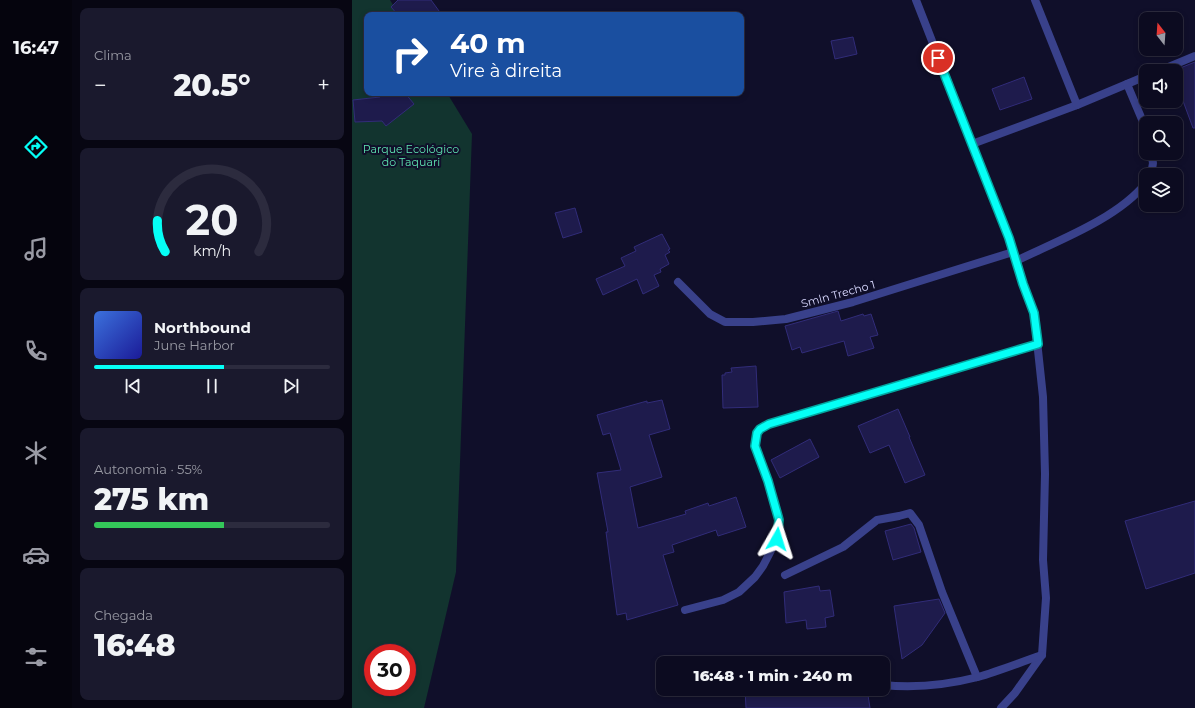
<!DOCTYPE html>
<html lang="pt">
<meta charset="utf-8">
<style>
body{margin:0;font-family:Montserrat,sans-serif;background:#1a192d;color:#f1f3f6;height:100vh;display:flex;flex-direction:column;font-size:15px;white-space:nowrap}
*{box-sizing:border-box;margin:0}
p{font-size:13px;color:#9a9ba5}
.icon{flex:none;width:22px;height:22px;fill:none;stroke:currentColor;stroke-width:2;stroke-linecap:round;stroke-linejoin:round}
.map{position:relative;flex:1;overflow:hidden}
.side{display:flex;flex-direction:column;gap:8px;padding:8px;background:#070612;width:280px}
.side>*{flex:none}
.hud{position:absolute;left:12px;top:12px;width:380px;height:84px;border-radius:8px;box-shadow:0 2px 6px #0003,0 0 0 1px #2c2b3e;background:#1a4fa0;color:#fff;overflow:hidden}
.needle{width:26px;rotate:343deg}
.buttons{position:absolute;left:787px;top:12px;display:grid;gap:8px}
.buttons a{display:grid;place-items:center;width:44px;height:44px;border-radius:8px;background:#0c0b20;box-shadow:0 2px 6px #0003,0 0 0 1px #2c2b3e;font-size:20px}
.speed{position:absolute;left:12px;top:644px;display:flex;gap:8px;font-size:20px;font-weight:700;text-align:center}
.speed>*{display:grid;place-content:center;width:52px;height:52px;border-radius:50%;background:#0c0b20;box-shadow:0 2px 6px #0003,0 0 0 1px #2c2b3e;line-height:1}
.speed .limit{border:6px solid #d22;background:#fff;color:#111}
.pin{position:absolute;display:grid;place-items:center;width:34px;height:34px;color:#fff;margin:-17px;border:2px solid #fff;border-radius:50%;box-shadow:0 1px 4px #0007}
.me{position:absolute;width:44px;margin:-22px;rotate:6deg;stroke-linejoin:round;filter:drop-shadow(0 0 3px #0008)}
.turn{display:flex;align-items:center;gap:14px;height:84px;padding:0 20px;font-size:18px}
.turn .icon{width:52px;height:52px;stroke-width:2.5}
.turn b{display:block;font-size:28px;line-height:34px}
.big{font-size:30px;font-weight:800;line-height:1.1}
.side .card{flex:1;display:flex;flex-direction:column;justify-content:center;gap:6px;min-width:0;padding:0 14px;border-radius:8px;background:#1a192d}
.side .dial{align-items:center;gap:0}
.dial svg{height:104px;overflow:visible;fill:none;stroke:#2c2b3e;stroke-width:7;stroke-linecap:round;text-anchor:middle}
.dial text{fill:#f1f3f6;stroke:none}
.song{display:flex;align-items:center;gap:12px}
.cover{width:48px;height:48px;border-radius:6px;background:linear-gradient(135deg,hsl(220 70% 55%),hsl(240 70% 35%))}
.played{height:4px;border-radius:2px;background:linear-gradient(90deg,#05fff6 55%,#2c2b3e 55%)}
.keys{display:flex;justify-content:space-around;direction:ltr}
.heat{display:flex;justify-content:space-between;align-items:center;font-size:22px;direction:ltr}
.charge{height:6px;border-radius:3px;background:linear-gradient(90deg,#34c759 55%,#2c2b3e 0)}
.trip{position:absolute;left:304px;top:656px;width:234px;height:40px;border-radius:8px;background:#0c0b20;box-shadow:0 2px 6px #0003,0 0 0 1px #2c2b3e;font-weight:800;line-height:40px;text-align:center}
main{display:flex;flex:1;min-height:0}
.dock{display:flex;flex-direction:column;width:72px;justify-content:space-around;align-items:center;background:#05040d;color:#9a9ba5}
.dock .icon{width:28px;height:28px}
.dock .active{color:#05fff6}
.dock b{font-size:18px;color:#f1f3f6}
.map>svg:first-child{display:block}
.green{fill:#12342f;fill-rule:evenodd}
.building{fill:#1e1b4c;stroke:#312c79}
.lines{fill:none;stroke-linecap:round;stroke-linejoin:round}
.service{stroke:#39418b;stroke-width:8}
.minor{stroke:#39418b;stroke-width:8}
.route-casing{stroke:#03a6a0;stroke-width:10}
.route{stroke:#05fff6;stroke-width:7}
.labels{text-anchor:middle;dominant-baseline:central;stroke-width:4;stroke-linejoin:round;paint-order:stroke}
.park-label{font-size:11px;fill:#5fe5b1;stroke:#100f2a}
.street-label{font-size:11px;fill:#d9d9ff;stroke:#100f2a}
</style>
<main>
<nav class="dock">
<b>16:47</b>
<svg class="icon active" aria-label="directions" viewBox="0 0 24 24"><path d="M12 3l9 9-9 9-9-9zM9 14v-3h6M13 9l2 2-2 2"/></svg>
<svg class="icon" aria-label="music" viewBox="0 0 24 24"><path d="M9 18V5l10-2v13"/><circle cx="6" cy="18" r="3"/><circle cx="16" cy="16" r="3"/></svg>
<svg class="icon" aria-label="phone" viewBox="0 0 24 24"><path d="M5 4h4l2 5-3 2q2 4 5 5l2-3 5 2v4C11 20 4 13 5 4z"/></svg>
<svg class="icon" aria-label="climate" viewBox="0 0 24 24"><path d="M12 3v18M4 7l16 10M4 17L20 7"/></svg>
<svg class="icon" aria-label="car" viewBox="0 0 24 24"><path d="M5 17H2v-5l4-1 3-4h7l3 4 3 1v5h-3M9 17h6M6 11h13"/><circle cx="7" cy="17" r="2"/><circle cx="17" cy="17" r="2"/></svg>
<svg class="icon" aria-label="filters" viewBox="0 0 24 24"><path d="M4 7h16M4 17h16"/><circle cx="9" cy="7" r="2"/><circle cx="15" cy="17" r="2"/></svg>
</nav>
<section class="side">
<div class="card"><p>Clima</p>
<div class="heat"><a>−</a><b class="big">20.5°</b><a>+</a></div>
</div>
<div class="card dial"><svg viewBox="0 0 100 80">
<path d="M14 69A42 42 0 1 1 86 69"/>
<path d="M14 69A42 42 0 0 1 8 45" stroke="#05fff6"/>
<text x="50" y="56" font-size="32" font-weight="700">20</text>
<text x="50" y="72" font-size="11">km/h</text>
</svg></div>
<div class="card">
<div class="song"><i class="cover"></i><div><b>Northbound</b><p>June Harbor</p></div></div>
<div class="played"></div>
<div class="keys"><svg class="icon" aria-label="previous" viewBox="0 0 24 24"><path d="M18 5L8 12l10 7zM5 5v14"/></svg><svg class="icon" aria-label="pause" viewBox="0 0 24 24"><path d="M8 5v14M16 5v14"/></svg><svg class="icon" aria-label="next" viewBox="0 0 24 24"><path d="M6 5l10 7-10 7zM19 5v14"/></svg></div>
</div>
<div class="card"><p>Autonomia · 55%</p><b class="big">275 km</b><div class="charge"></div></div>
<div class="card"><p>Chegada</p><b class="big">16:48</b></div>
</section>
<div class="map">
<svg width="843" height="708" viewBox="0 0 843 708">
<rect width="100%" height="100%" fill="#100f2a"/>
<path class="green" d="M0 0H38L47 15H15V93H95L120 134 104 572 72 708H0ZM21 653H55V687H21Z"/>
<g class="building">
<path d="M46 0H79L90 15H46L39 7Z"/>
<path d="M501 37 505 54 483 59 479 41Z"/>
<path d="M843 62V128H841L824 82V71H821Z"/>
<path d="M672 77 680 99 648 110 640 89Z"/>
<path d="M32 93H53L62 104 34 126 30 121 3 122 1 100 28 97Z"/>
<path d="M223 208 230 232 211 238 203 213Z"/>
<path d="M310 234 318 249 316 250 318 252 313 255 317 264 308 269 309 272 302 275 307 286 291 294 285 279 251 295 244 279 273 266 269 258 284 251 282 247Z"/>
<path d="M486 311 489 321 511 314 512 316 519 314 526 335 518 337 522 348 496 356 492 341 450 353 448 347 440 350 433 326Z"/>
<path d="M404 366 406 407 371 408 370 375H373V373L380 372 379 368Z"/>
<path d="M310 400 318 429 297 435 310 477 278 487 286 528 334 514 333 511 356 503 357 506 384 497 394 527 366 536 364 530 320 545 322 552 311 555 326 605 275 620 274 613 265 615 254 532H256L245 473 269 470 258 433 251 435 245 415 295 401V403Z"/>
<path d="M546 409 558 437H557L573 475 553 483 537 445 518 453 506 426Z"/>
<path d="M458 439 467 457 428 478 419 460Z"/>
<path d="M843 501V573L794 589 773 521Z"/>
<path d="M559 524 562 528 569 552 541 560 533 531Z"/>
<path d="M467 586 468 591 478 590 482 616 473 618 474 627 455 629 454 620 434 623 432 592Z"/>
<path d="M587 599 593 613 570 645 550 659 542 606Z"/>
<path d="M393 689H467L468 696 515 689 518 708H394Z"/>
</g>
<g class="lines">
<g class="service">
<path d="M807 71 843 56"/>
<path d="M620 144 725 105 794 76"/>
</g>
<g class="minor">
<path d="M564 0 657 238 671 284 682 313 691 397 693 474 691 560 694 598 690 655 663 693 649 708"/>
<path d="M683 0 725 105"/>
<path d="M775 84 794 129"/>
<path d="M799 153 801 163 799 175"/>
<path d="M664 261C705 241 765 219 794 183"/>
<path d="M326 282 358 314 373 322H401L434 319 501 302 661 252"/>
<path d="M433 575 491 547 525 520 547 516 558 513 567 525 590 592 625 677"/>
<path d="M333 610 371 600 387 592 403 577 411 566 425 539 427 520 416 481 403 446 405 433 408 429 417 424 686 344"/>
<path d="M531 685C562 688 595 685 626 677 647 671 669 662 690 655"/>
</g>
</g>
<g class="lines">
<defs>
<path id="route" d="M425 539 427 520 416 481 403 446 405 433 408 429 417 424 686 344 682 313 671 284 657 238 586 58"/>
</defs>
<use href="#route" class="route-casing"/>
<use href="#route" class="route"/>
</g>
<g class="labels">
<g class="park-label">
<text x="59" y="149">Parque Ecológico<tspan x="59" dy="13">do Taquari</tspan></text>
</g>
<g class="street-label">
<text transform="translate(486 294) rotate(-15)">Smln Trecho 1</text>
</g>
</g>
</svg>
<div class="buttons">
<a><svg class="needle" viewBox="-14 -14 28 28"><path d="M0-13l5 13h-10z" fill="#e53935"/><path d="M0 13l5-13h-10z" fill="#9a9ba5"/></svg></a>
<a><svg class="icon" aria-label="sound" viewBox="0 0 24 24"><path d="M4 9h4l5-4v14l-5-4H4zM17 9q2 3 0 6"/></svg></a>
<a><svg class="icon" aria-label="search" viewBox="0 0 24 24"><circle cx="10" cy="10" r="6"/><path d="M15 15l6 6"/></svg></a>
<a><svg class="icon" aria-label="layers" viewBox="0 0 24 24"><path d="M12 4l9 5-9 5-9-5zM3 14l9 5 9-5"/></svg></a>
</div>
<div class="speed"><div class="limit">30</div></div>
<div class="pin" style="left:586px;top:58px;background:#d93025"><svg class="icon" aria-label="arrive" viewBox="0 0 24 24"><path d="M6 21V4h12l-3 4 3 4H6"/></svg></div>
<svg class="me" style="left:425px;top:539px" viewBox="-20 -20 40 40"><path d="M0-17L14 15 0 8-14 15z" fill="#05fff6" stroke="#fff" stroke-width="4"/></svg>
<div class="trip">16:48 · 1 min · 240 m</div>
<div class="hud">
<div class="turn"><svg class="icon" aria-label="right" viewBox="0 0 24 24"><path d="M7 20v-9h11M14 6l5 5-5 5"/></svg><div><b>40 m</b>Vire à direita</div></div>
</div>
</div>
</main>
